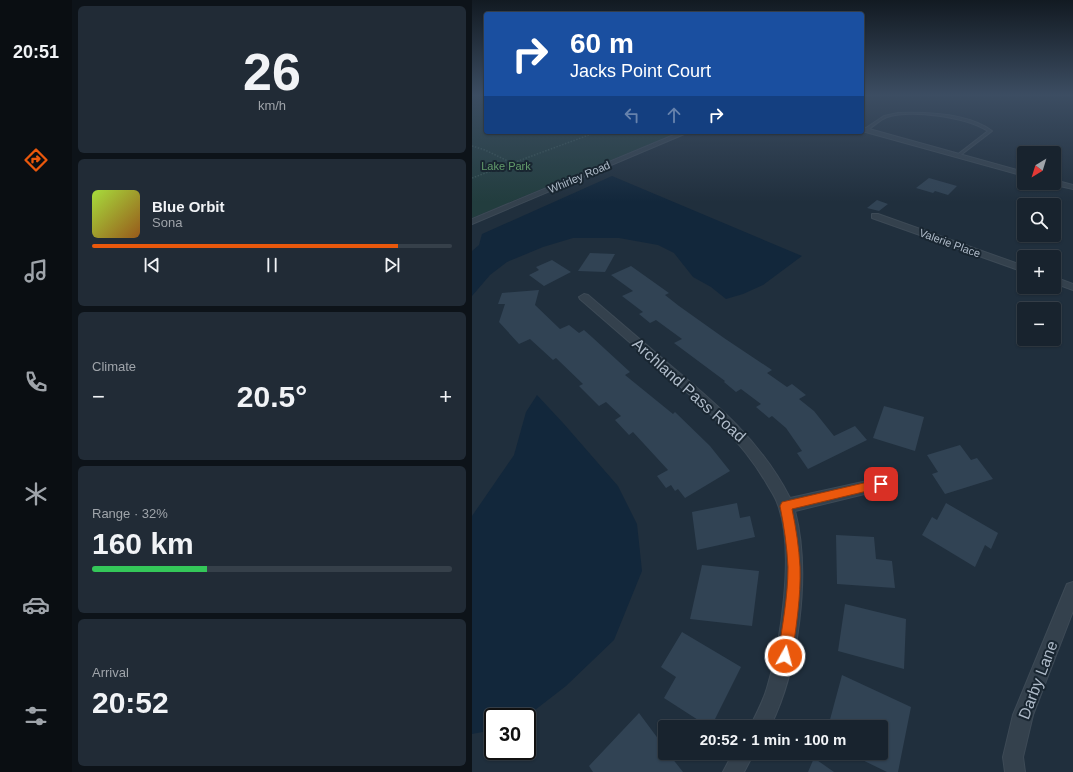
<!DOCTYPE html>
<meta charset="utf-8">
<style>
body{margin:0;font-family:Helvetica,sans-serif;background:#212b36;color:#f1f3f6;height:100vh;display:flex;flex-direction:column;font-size:15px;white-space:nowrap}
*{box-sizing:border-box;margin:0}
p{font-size:13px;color:#9fa4aa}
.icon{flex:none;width:22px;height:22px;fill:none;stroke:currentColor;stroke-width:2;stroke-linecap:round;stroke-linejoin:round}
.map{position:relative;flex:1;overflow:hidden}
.sheet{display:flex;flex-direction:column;gap:6px;padding:6px;background:#0d1319;width:400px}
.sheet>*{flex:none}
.guide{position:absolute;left:12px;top:12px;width:380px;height:122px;border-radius:4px;box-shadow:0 1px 3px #0004,0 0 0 1px #36404a;background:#1a4fa0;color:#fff;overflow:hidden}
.needle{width:26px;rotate:218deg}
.buttons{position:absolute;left:545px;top:146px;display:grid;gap:8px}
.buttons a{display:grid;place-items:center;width:44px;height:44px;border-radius:4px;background:#18232e;box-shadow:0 1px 3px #0004,0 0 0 1px #36404a;font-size:20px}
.speed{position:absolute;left:12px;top:708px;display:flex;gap:8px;font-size:20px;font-weight:700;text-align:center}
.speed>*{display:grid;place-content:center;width:52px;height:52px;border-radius:50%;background:#18232e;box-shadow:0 1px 3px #0004,0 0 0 1px #36404a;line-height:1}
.speed .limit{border:2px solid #111;border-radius:6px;background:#fff;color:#111}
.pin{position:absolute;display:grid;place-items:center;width:34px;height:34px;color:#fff;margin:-17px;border-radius:8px;box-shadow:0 2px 6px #0006}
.me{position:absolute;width:44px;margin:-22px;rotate:7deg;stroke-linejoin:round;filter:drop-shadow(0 0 3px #0008)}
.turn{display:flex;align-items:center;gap:14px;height:84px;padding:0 20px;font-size:18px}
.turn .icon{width:52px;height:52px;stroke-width:2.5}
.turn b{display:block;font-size:28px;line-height:34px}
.lanes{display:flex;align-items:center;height:38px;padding:0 20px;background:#0003;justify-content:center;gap:20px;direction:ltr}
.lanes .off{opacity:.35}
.big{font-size:30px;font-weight:700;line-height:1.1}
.sheet .card{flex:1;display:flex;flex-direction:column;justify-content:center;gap:6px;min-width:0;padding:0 14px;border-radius:6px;background:#212b36}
.sheet .dial{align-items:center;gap:0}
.dial b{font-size:52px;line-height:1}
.song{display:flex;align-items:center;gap:12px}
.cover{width:48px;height:48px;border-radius:6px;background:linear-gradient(135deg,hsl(80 70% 55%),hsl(30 70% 35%))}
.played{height:4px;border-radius:2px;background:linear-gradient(90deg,#ea580c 85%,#36404a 85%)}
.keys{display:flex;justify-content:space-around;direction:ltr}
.heat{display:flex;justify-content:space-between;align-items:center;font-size:22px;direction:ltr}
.charge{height:6px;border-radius:3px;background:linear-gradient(90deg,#34c759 32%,#36404a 0)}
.trip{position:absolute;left:186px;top:720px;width:230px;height:40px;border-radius:4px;background:#18232e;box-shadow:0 1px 3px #0004,0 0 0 1px #36404a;font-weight:700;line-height:40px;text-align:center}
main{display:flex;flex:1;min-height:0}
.dock{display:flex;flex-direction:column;width:72px;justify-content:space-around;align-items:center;background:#0a0e12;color:#9fa4aa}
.dock .icon{width:28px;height:28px}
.dock .selected{color:#ea580c}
.dock b{font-size:18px;color:#f1f3f6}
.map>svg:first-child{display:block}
.green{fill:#223d3e}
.water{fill:#12273b}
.building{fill:#314354}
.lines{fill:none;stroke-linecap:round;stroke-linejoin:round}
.service-casing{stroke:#3d4a56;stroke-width:2}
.minor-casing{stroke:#3d4a56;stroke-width:2}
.path{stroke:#3a5656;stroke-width:1.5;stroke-dasharray:1.5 1.5;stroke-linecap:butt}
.service{fill:#34414d;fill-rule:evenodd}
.minor{fill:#34414d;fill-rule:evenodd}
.route{fill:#ea580c;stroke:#983908}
.labels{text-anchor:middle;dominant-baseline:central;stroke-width:4;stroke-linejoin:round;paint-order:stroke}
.far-park-label{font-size:11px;fill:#639c6b;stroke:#192631}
.far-street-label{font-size:11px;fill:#afbbc9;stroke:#192631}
.near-street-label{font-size:16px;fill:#afbbc9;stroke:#192631}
</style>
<main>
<nav class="dock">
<b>20:51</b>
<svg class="icon selected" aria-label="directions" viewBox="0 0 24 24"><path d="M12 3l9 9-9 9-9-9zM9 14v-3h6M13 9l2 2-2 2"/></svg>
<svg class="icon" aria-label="music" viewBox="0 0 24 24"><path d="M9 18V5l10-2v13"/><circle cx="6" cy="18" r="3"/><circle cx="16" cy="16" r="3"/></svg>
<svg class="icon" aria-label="phone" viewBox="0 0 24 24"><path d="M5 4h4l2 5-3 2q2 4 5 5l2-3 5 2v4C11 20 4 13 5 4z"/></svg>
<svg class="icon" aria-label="climate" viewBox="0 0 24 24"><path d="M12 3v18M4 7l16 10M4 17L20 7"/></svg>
<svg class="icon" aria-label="car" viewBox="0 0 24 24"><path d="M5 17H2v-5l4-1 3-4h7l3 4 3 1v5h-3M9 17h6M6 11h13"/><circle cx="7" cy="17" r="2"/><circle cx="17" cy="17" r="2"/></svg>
<svg class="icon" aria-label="filters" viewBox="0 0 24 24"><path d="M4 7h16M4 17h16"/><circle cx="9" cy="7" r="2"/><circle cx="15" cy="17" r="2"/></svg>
</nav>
<section class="sheet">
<div class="card dial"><b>26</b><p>km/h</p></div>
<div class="card">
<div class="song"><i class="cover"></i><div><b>Blue Orbit</b><p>Sona</p></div></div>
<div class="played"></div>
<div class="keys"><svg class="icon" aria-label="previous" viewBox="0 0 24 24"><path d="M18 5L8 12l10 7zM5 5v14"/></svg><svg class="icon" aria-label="pause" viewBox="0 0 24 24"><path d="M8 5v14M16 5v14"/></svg><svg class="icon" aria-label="next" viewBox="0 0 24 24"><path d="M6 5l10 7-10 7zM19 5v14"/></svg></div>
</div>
<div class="card"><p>Climate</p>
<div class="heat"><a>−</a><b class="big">20.5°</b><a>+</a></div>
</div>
<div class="card"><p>Range · 32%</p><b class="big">160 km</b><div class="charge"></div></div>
<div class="card"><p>Arrival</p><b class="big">20:52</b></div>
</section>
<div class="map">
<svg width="601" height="772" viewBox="0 0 601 772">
<rect width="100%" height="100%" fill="#202f3d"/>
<path class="green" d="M0 94H14V132H207L0 218Z"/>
<g class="water">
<path d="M140 176 330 256 291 285 271 294 254 299 239 287 221 277 202 253 186 245 147 238H101L71 247 35 262 18 275 0 296V251L7 245 10 234Z"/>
<path d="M65 395 92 424 146 486 165 524 170 571 142 640 94 686 54 717H21V730L0 734V516L42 455 54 412Z"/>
</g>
<g class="building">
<path d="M457 178 485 186 476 195 463 191 461 193 444 188Z"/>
<path d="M405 200 416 204 407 211 395 208Z"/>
<path d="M118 253 143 254 133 272 106 271Z"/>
<path d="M80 260 99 272 72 286 57 275 67 270 64 267Z"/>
<path d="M159 266 197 293 193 295 207 306 252 338 300 370 295 373 315 387 320 384 334 395 327 399 342 411 362 436 383 426 395 440 336 469 325 453 330 451 314 428 300 416 297 418 284 407 289 404 269 389 264 392 252 382 253 381 202 343 210 339 184 320 178 323 167 314 171 312 150 296 161 291 139 275Z"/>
<path d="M67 290 63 305 88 329 97 325 107 333 112 330 121 338 158 372 153 375 201 414 203 412 238 446 258 471 213 498 206 489 203 491 199 485 194 488 185 476 196 470 161 432 157 435 143 420 149 416 134 402 127 406 107 386 111 384 84 358 81 360 58 339 47 344 27 322 33 304H26L30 293Z"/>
<path d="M412 406 452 417 443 451 401 438Z"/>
<path d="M488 445 499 460 505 458 521 479 473 494 460 474 466 472 455 455Z"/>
<path d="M265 503 268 518 278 516 283 537 225 550 220 512Z"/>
<path d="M474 503 526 533 519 549 513 545 503 567 450 535 460 517 465 520Z"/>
<path d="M364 535 402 537 404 559 420 561 423 588 365 584Z"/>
<path d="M230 565 287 571 280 626 218 619Z"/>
<path d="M373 604 434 619 432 669 366 651Z"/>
<path d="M210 632 269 667 239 727H237L192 698 204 677 189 667Z"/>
<path d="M370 675 439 707 426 772H415L376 753H409V727H356Z"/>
<path d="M167 713 193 748V753H196L211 772H121L117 766Z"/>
<path d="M342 758 362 772H336Z"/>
</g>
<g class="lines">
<defs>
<path id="service" d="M426 113C455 112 496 113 520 131L486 157H485V155L516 131C494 117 440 109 415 117 407 120 401 127 394 131L391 130 412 116Z"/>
<g id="minor">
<path d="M390 127 552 172V176L390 131Z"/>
<path d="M209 132H217L0 224V219Z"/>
<path d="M582 180 601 185V189L579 184 582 183Z"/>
<path d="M400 214H406L552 266V272L400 218Z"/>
<path d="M582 277 601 284V290L582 283Z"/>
<path d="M112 294 116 295C143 318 171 342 199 366 246 405 290 443 318 498L409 478 414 480 416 484 414 488 409 490 323 511C339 572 327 670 298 727H278C284 714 291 702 295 688 309 643 323 550 306 505 304 498 299 491 295 484 269 439 230 405 191 371 163 347 136 323 108 299L107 297Z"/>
<path d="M601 582V611L561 715 551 757 553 772H533L531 757 541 715 595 584Z"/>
<path d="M261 753H282L272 772H251Z"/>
</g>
</defs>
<use href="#service" class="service-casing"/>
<use href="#minor" class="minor-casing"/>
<g class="path">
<path d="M0 146 13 150 40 163"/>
<path d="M0 178 125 132"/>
</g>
<use href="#service" class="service"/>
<use href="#minor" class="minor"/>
</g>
<linearGradient id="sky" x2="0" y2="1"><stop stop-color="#121a22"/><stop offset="0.47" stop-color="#3c4d62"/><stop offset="1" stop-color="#3c4d62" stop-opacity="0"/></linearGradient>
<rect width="601" height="202" fill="url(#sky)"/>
<path class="route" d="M409 479 412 480 414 484 412 487 320 509C324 528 327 548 328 567 329 597 324 627 320 656L318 661 313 663 308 661 306 656C310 627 316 597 316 567 315 546 312 526 308 506L310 502Z"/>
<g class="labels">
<g class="far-park-label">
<text x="34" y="166">Lake Park</text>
</g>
<g class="far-street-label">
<text transform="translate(107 177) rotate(-23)">Whirley Road</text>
<text transform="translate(478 243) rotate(20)">Valerie Place</text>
</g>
<g class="near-street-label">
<text transform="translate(217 390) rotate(42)">Archland Pass Road</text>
<text transform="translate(566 680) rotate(-69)">Darby Lane</text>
</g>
</g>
</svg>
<div class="buttons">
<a><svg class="needle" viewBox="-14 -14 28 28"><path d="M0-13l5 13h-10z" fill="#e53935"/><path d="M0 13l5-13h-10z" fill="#9fa4aa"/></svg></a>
<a><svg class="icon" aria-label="search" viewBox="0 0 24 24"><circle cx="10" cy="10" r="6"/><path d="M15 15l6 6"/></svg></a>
<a>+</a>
<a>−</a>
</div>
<div class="speed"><div class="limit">30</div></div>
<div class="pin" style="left:409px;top:484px;background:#d93025"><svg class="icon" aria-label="arrive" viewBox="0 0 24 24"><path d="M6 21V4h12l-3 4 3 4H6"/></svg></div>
<svg class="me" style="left:313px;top:656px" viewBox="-20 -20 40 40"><circle r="17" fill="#ea580c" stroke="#fff" stroke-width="3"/><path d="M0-11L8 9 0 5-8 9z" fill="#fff"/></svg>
<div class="trip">20:52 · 1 min · 100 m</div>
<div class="guide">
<div class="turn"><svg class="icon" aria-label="right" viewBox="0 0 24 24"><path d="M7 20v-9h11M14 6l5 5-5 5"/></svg><div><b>60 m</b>Jacks Point Court</div></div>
<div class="lanes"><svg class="icon off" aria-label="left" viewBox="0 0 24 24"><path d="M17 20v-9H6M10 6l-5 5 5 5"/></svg><svg class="icon off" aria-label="ahead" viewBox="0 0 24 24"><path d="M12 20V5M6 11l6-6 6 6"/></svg><svg class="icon" aria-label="right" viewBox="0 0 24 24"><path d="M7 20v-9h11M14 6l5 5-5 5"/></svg></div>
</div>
</div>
</main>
